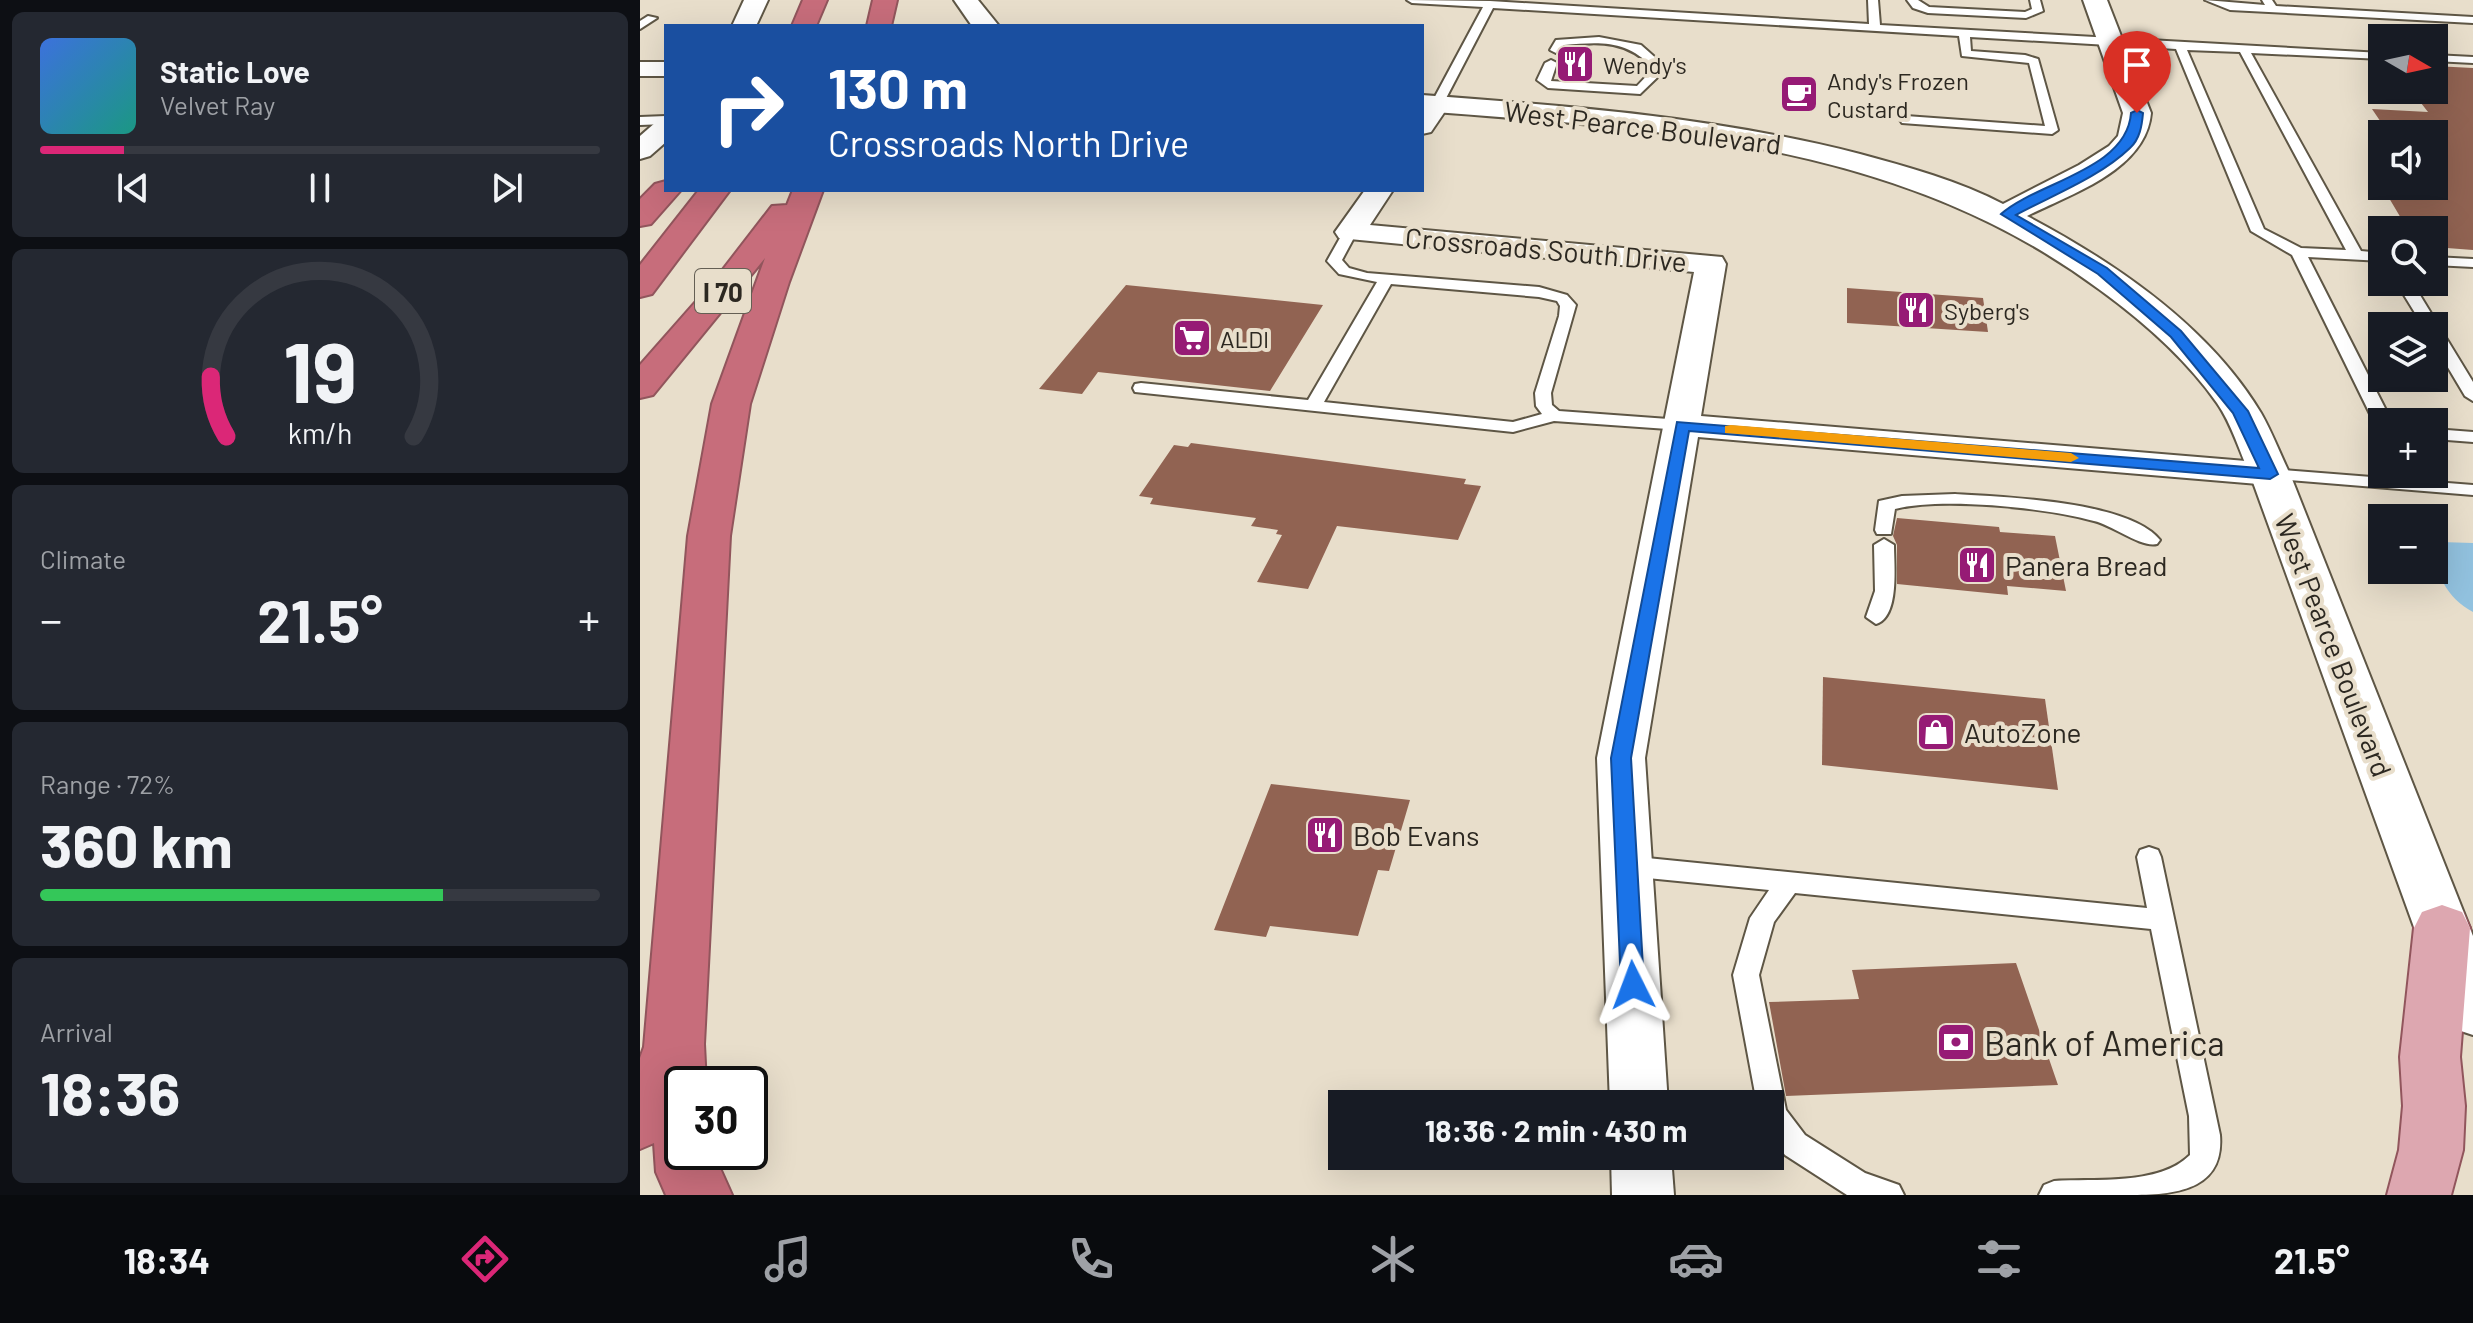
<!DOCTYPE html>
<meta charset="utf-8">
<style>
body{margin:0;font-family:Barlow,sans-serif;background:#242831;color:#f1f3f6;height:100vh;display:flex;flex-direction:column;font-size:30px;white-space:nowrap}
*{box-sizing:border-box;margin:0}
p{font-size:26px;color:#9ea1a6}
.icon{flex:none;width:44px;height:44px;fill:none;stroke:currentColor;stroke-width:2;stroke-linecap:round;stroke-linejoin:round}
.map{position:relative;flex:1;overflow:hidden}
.drawer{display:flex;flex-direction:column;gap:12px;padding:12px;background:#0d0f14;width:640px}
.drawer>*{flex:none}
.banner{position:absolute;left:24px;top:24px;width:760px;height:168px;border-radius:0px;box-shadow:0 8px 32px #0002;background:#1a4fa0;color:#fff;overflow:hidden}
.needle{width:52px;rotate:99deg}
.fabs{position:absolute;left:1728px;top:24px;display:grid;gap:16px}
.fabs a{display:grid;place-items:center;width:80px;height:80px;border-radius:0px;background:#171b24;box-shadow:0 8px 32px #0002;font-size:40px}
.speed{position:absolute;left:24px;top:1066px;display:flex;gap:16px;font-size:40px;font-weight:700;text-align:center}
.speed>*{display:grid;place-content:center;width:104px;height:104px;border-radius:50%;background:#171b24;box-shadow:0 8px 32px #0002;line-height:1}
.speed .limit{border:4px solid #111;border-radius:12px;background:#fff;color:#111}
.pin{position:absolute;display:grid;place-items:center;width:68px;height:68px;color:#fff;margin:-82px -34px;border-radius:50% 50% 50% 0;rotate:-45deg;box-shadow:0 0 8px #0007}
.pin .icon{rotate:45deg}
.me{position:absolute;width:88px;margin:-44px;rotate:357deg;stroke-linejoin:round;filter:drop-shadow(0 0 6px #0008)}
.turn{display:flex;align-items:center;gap:28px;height:168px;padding:0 32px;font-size:36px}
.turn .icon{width:104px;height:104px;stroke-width:2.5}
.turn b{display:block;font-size:56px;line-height:68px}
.big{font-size:60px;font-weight:700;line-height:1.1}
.drawer .card{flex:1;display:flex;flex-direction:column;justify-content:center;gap:12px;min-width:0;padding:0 28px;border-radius:12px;background:#242831}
.drawer .dial{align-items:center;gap:0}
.dial svg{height:208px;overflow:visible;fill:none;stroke:#363941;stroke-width:7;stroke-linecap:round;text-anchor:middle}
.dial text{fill:#f1f3f6;stroke:none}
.song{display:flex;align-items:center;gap:24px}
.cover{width:96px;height:96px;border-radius:12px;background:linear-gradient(135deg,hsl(220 70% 55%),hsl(170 70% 35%))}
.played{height:8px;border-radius:4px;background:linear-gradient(90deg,#db2777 15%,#363941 15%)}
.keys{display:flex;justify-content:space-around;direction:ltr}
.heat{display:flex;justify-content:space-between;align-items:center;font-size:44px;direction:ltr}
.charge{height:12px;border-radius:6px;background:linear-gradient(90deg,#34c759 72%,#363941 0)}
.trip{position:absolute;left:688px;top:1090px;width:456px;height:80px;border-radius:0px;background:#171b24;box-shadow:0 8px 32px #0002;font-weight:700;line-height:80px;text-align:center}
.tabs{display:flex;height:128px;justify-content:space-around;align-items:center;background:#090b0e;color:#9ea1a6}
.tabs .icon{width:56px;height:56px}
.tabs .active{color:#db2777}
.tabs b{font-size:36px;color:#f1f3f6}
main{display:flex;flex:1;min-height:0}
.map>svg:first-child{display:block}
.water{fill:#92c2df}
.building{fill:#916352}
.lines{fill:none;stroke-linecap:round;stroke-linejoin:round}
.service-casing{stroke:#5e5645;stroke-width:4}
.minor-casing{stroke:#5e5645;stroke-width:4}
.tertiary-casing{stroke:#5e5645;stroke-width:4}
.primary-casing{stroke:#91555c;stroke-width:4}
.motorway-casing{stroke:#91555c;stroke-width:4}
.service{fill:#fff;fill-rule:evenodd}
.minor{fill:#fff;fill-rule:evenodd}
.tertiary{fill:#fff;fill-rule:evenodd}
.primary{fill:#dda7b0;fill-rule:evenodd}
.motorway{fill:#c76d7b;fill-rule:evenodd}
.route{fill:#1a73e8;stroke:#114b97;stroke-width:2}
.slow{fill:#f59e0b}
.labels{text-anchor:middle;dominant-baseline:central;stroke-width:8;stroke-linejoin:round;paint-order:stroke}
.far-poi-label{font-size:24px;fill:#2c2821;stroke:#e8decb;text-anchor:start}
.shield{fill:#e8decb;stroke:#645f54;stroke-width:2}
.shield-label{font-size:26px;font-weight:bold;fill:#2c2821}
.street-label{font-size:28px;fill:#2c2821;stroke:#e8decb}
.poi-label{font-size:28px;fill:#2c2821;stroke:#e8decb;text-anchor:start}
.near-poi-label{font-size:34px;fill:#2c2821;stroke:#e8decb;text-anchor:start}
</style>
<main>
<section class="drawer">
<div class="card">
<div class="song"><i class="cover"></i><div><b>Static Love</b><p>Velvet Ray</p></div></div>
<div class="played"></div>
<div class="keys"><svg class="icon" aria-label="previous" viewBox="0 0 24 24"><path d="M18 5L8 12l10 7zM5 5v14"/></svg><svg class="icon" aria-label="pause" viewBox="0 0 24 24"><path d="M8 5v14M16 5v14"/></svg><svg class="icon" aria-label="next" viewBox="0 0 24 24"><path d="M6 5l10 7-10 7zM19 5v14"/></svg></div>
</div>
<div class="card dial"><svg viewBox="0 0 100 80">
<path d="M14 69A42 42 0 1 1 86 69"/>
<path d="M14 69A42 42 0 0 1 8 46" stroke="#db2777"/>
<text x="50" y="56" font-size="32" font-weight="700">19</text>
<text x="50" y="72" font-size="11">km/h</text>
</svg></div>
<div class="card"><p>Climate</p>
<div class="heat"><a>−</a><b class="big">21.5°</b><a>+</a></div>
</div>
<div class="card"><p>Range · 72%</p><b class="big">360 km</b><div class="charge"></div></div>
<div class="card"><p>Arrival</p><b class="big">18:36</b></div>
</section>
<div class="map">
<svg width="1833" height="1195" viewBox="0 0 1833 1195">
<rect width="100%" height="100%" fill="#e8decb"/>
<path class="water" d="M1800 542 1833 543V612C1807 598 1792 573 1800 542Z"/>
<g class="building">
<path d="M1794 66 1833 68V250L1794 247V230H1768L1733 171 1742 172V186H1794V134H1749L1732 109 1788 112 1771 90H1794Z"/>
<path d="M486 285 683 305 630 391 458 372 442 394 399 389Z"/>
<path d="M1207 288 1343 298 1348 332 1207 323Z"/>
<path d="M551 443 826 479 824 484 841 486 818 540 697 526 668 589 617 582 642 535 636 534 638 530 611 526 616 518 510 504 513 498 499 496 534 445 548 447Z"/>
<path d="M1257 518 1359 527 1360 532 1415 536 1426 591 1367 586 1368 595 1257 584V545L1253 536Z"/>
<path d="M1183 677 1405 699 1418 790 1182 765Z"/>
<path d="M631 784 770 800 749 871 738 870 718 936 630 926 626 937 574 930Z"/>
<path d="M1376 963 1418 1085 1146 1096 1129 1002 1219 999 1212 970Z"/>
</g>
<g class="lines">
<defs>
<g id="service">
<path d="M767 0 850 1 1229 24 1228 0H1238L1240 25 1742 53V59L1611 53 1721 251 1742 253V261L1668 257 1752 422H1742V427L1734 422 1652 255 1611 231 1536 49 1330 37 1331 51 1385 55 1398 59 1418 130 1412 134 1262 123 1260 120 1266 116 1405 126 1389 63 1322 56 1319 36 853 8 803 104 797 108 791 104 843 7 772 3ZM1547 50 1600 52 1706 250 1661 248 1624 229Z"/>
<path d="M1267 0H1278L1289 7 1385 12 1392 9 1390 0H1400L1403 11 1386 18 1288 13 1273 8Z"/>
<path d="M1565 0 1625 5 1622 0H1632L1636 6 1833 17V23L1590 10Z"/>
<path d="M8 16 17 18 0 29V21Z"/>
<path d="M959 37 1001 45 1027 68 1000 94 908 88 897 80 905 63 911 60 917 63 911 81 997 86 1014 68C985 40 963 42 924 45L916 53 910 50 916 40Z"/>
<path d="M1794 55 1833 57V63L1794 61Z"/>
<path d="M26 116V124L0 125V117Z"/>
<path d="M710 228 717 232 702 260 709 268 727 273 899 287 927 295 936 305 911 393 912 405 919 411 1042 420 1051 425 1042 430 914 421 873 432 495 392 493 388 495 384 501 383 668 400 737 282 699 274 687 261 705 229ZM751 284 899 297 917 301 920 306 919 316 895 393 896 406 902 414 873 422 684 402Z"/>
<path d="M1794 257 1833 259V267L1794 265Z"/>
<path d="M1756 282H1772L1833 382V401L1825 396 1794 344V326H1783Z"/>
<path d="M1794 429 1833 432V442L1794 439Z"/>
<path d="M1630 469 1833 485V495L1624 478 1621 474 1624 470Z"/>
<path d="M1315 494C1364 497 1489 501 1520 540L1517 544C1501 548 1472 525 1454 521 1406 508 1303 497 1255 509L1251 534H1237L1235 530 1239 501 1262 496Z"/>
<path d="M1244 539 1254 545C1254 565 1260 617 1236 624L1226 617 1235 591 1234 545Z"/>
<path d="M1509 847 1518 850 1521 857 1580 1135C1585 1195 1526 1195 1481 1195 1454 1195 1426 1195 1399 1195L1404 1185 1414 1181C1455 1178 1519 1186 1550 1155L1549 1116 1511 929 1155 893 1134 922 1119 975 1146 1110 1165 1135 1225 1173 1259 1185 1264 1195H1207L1145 1155 1130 1134V1104H1117L1093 975 1110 918 1129 890 987 876 978 873 975 866 978 859 987 856 1507 908 1497 857 1500 850Z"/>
</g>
<g id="minor">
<rect x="0" y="62" width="26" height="14"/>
<path d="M797 96 806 99 810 104 791 132 782 134V107L788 99Z"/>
<path d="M725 190H753L730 225 1082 257 1086 264 1061 416 1630 463 1643 466 1649 474 1643 482 1630 485 1058 437 1005 758 1028 1104H970L957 758 1054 272 699 238 695 232Z"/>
<path d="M971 1156H1031L1034 1195H972Z"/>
</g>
<g id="tertiary">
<path d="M104 0H128L116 26H92Z"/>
<path d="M314 0H338L359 26H332Z"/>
<path d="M1443 0H1467L1511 113C1506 170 1431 194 1387 216 1474 262 1569 326 1621 413 1632 432 1640 454 1650 474L1833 936V1035L1812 1028 1804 1010 1610 474C1599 451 1592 424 1577 403 1546 359 1504 322 1460 290 1261 142 1021 129 782 111V95C929 106 1077 117 1220 154 1268 167 1319 181 1363 204L1439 165 1469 146 1478 136 1483 113Z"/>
<path d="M26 120V142L10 156 0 159V136L16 122Z"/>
</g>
<path id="primary" d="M1802 905 1822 912 1830 928 1820 1057 1825 1106 1823 1150 1811 1195H1747L1759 1150 1763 1106 1760 1057 1774 928 1782 912Z"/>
<g id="motorway">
<path d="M163 0H187L176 26H152Z"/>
<path d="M233 0H257L251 26H227Z"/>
<path d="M26 181V190H41L11 224 0 226V199L15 184Z"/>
<path d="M59 190H90L12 294 0 297V265Z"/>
<path d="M153 190H183L149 282 110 404 90 536 64 1044 66 1084H42V1152H77L79 1166 92 1195H26L16 1172 14 1143 0 1149V1058L4 1047 48 536 72 404 125 258 13 395 0 398V365L74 281 132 206 147 205Z"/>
</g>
</defs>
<use href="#service" class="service-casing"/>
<use href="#minor" class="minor-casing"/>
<use href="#tertiary" class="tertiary-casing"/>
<use href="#primary" class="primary-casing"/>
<use href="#motorway" class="motorway-casing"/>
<use href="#service" class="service"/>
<use href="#minor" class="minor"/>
<use href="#tertiary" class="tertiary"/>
<use href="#primary" class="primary"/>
<use href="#motorway" class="motorway"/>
</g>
<path class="route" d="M1497 110 1503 113C1502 125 1500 139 1490 148 1460 177 1413 195 1376 215L1467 268 1541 331 1608 411 1638 474 1630 479 1049 431 991 758 1004 985 1001 992 993 995 984 992 981 985 971 758 1037 422 1619 468 1593 413 1531 337 1458 274 1361 214C1397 182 1487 170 1491 113Z"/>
<path class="slow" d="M1091 425 1431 453 1439 458 1431 462 1085 433V426Z"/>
<defs>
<symbol id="restaurant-square" viewBox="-11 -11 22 22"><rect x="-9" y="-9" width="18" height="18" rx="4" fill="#961b75" stroke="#e8decb"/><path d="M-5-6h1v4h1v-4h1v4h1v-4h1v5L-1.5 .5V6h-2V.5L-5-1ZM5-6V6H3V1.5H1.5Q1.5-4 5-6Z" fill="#fff"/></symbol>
<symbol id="cafe-square" viewBox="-11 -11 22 22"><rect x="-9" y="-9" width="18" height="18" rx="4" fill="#961b75" stroke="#e8decb"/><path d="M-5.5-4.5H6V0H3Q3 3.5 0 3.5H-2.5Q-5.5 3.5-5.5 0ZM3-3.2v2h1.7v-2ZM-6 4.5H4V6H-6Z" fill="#fff"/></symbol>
<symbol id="supermarket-square" viewBox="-11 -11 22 22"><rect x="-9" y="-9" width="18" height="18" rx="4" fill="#961b75" stroke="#e8decb"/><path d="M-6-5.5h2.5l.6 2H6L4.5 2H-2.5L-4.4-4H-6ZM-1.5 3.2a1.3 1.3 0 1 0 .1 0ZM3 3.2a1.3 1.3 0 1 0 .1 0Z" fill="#fff"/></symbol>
<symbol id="shop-square" viewBox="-11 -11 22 22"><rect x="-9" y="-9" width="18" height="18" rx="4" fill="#961b75" stroke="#e8decb"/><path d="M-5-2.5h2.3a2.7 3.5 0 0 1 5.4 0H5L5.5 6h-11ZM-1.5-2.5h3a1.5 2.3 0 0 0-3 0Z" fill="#fff"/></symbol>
<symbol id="bank-square" viewBox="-11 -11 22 22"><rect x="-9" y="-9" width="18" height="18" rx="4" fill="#961b75" stroke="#e8decb"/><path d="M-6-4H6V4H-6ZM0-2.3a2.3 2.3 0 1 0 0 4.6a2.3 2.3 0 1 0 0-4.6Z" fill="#fff"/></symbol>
</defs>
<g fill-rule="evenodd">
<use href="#restaurant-square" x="913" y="42" width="44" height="44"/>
<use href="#cafe-square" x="1137" y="72" width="44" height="44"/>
<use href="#restaurant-square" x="1254" y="288" width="44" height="44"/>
<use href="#supermarket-square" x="530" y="316" width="44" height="44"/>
<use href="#restaurant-square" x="1315" y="543" width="44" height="44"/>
<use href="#shop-square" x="1274" y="710" width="44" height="44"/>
<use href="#restaurant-square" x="663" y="813" width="44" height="44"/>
<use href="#bank-square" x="1294" y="1020" width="44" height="44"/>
</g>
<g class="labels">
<g class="far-poi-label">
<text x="963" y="64">Wendy's</text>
<text x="1187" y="80">Andy's Frozen<tspan x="1187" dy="28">Custard</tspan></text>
<text x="1304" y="310">Syberg's</text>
<text x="580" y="338">ALDI</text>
</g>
<rect class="shield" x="55" y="269" width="56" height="44" rx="6"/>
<g class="shield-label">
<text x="83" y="291">I 70</text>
</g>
<g class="street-label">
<text transform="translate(1003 127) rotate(7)">West Pearce Boulevard</text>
<text transform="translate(906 249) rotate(5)">Crossroads South Drive</text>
<text transform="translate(1694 645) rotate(69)">West Pearce Boulevard</text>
</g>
<g class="poi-label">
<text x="1365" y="565">Panera Bread</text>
<text x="1324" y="732">AutoZone</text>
<text x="713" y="835">Bob Evans</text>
</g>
<g class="near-poi-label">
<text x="1344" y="1042">Bank of America</text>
</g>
</g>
</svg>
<div class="fabs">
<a><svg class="needle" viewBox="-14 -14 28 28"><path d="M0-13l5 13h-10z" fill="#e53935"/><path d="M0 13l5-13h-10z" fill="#9ea1a6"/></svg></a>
<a><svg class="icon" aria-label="sound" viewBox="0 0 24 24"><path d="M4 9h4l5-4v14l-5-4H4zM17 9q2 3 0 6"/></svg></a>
<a><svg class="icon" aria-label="search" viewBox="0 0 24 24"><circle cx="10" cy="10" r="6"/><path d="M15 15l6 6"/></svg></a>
<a><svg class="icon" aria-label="layers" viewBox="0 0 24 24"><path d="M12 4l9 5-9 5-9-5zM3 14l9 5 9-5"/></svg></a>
<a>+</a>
<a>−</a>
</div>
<div class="speed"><div class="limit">30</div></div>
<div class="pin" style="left:1497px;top:113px;background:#d93025"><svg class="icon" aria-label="arrive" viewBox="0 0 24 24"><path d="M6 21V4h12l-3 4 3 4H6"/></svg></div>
<svg class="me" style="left:993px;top:985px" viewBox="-20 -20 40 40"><path d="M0-17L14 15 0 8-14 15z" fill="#1a73e8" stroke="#fff" stroke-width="4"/></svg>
<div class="trip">18:36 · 2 min · 430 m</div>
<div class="banner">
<div class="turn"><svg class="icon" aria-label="right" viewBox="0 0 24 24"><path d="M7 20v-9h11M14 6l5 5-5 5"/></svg><div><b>130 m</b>Crossroads North Drive</div></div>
</div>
</div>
</main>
<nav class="tabs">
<b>18:34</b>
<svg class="icon active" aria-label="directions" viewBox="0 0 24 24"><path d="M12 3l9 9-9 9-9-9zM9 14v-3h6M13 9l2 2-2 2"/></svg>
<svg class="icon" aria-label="music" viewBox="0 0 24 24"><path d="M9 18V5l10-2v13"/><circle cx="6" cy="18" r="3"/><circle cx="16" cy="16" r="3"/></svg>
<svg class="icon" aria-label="phone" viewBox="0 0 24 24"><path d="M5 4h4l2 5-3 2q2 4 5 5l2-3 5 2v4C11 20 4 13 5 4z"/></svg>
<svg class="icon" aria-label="climate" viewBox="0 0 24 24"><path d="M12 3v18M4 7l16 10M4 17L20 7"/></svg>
<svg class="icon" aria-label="car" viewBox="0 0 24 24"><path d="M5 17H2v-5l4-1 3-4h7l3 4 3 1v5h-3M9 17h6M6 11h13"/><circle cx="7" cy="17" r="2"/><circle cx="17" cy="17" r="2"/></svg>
<svg class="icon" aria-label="filters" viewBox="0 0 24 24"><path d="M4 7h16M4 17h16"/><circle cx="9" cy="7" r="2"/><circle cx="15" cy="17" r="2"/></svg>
<b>21.5°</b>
</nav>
